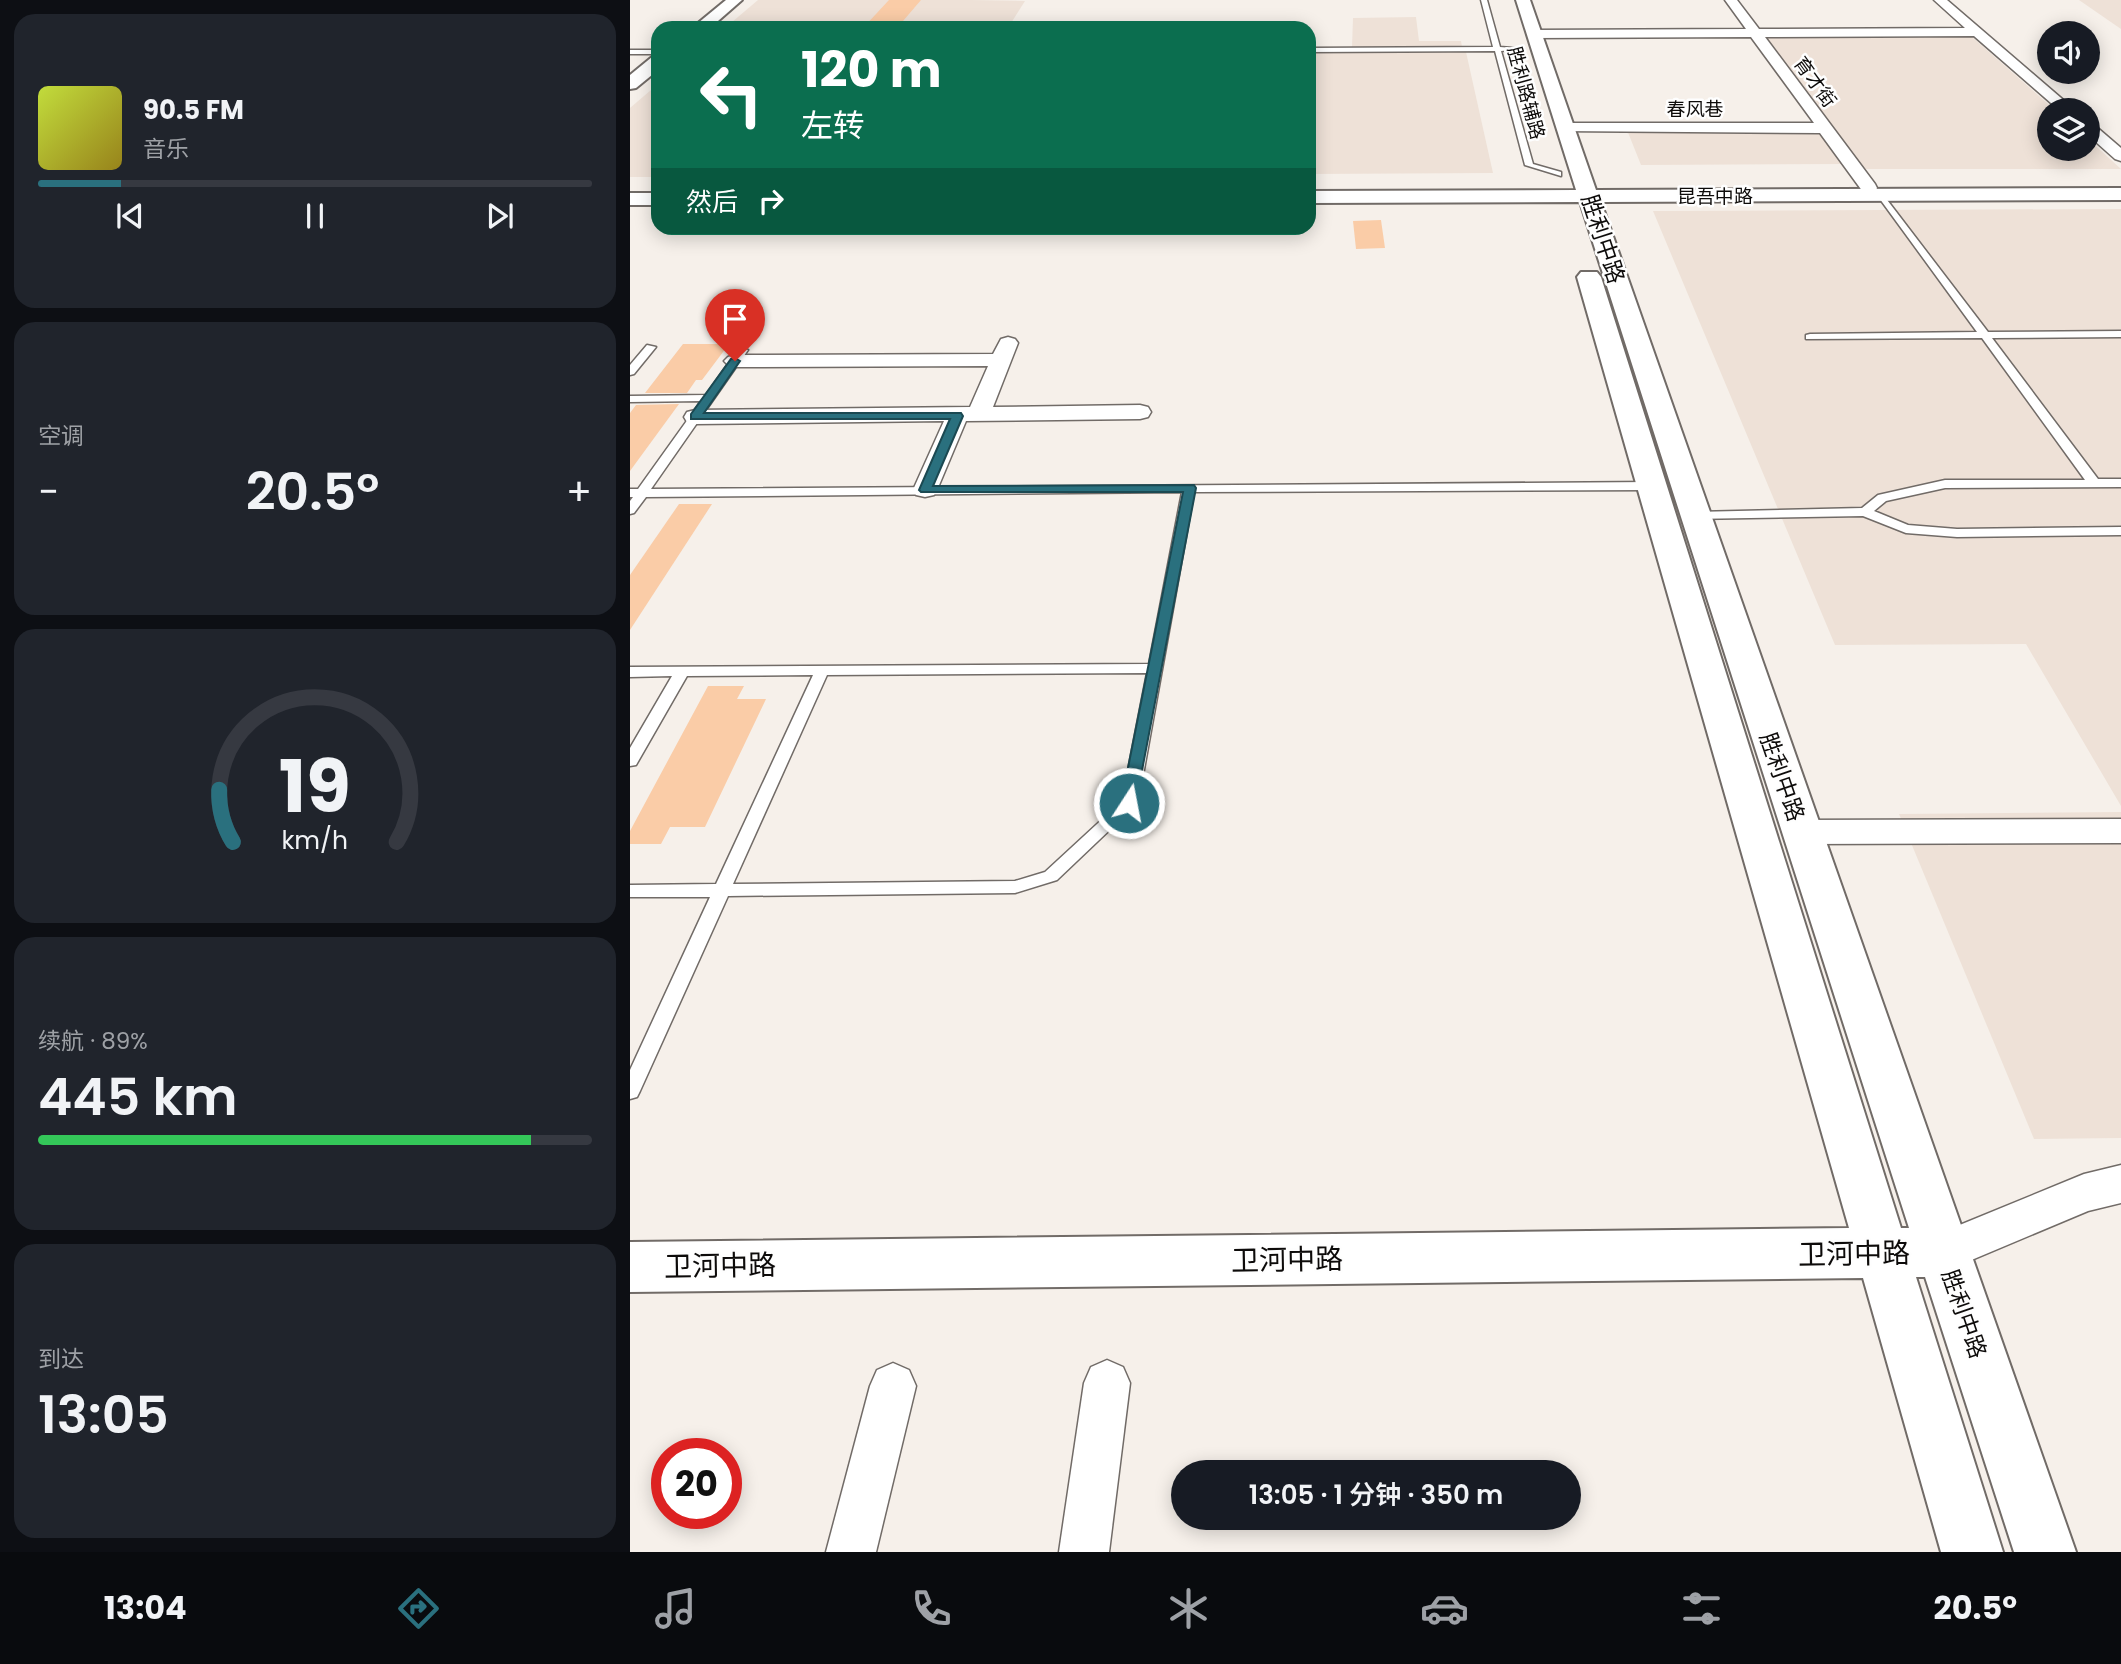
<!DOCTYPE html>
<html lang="zh">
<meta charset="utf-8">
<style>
body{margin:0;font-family:Poppins,"Noto Sans SC",sans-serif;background:#20242c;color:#f1f3f6;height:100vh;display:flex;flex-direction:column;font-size:26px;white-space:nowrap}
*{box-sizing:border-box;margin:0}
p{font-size:23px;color:#9ea1a6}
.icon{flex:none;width:38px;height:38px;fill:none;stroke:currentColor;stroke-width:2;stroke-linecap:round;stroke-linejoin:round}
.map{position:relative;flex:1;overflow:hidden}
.details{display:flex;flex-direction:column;gap:14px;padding:14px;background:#0d0f14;width:630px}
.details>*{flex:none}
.banner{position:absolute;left:21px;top:21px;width:665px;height:214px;border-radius:21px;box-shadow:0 4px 18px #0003;background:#0b6e4f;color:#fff;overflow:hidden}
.controls{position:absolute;left:1407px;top:21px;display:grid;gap:14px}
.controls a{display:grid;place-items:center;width:63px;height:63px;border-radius:50%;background:#171b24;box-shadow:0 4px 18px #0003;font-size:35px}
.speed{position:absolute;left:21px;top:1438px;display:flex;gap:14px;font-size:35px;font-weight:700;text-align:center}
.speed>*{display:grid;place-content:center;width:91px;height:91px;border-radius:50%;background:#171b24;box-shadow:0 4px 18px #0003;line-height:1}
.speed .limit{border:10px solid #d22;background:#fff;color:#111}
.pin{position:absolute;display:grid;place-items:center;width:60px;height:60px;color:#fff;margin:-72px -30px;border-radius:50% 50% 50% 0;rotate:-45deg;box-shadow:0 0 7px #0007}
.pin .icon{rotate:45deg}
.me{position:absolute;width:77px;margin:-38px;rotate:11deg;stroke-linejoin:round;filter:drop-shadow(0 0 5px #0008)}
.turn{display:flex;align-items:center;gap:24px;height:147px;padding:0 35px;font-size:32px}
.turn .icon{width:91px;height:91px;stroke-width:2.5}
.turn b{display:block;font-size:49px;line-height:60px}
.then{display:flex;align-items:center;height:66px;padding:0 35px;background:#0003;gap:14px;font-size:26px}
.big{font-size:52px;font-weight:600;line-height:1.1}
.details .card{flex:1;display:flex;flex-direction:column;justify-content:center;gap:10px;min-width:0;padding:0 24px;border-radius:21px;background:#20242c}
.details .dial{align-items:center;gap:0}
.dial svg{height:182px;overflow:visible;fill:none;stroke:#363941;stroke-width:7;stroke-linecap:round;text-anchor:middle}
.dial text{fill:#f1f3f6;stroke:none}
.song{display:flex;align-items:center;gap:21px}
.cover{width:84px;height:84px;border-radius:10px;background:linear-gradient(135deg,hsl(70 70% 55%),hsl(50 70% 35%))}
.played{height:7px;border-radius:4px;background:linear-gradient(90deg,#2a707e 15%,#363941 15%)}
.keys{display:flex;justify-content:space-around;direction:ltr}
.heat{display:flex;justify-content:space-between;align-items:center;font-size:38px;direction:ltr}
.charge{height:10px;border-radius:5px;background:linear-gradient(90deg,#34c759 89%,#363941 0)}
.trip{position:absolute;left:541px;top:1460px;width:410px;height:70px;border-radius:35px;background:#171b24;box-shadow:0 4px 18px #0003;font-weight:600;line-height:70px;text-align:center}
.dock{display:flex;height:112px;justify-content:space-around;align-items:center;background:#090b0e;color:#9ea1a6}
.dock .icon{width:49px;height:49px}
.dock .current{color:#2a707e}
.dock b{font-size:32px;color:#f1f3f6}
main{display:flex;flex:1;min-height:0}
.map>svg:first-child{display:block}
.built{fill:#eee1d7}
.building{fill:#facca7}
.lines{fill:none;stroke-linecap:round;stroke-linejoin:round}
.lane-casing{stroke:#716b67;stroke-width:3}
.street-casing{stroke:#716b67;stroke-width:3}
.secondary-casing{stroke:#716b67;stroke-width:4}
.lane{fill:#fff;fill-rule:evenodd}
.street{fill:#fff;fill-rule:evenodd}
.secondary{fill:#fff;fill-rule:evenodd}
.route{fill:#2a707e;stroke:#1b4952;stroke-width:2}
.labels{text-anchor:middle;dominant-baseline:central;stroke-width:5;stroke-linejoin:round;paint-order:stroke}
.far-street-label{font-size:19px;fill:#0d0b0a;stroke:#fefefe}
.street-label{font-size:23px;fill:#0d0b0a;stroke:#fefefe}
.near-street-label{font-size:28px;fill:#0d0b0a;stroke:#fefefe}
</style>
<main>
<section class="details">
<div class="card">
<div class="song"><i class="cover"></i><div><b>90.5 FM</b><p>音乐</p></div></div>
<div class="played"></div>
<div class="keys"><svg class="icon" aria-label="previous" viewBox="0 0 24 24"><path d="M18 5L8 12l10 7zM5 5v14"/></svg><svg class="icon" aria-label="pause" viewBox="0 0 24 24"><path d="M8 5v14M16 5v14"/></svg><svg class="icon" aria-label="next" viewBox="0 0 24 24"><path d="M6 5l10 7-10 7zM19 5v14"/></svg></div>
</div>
<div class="card"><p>空调</p>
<div class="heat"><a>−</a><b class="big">20.5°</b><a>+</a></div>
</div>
<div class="card dial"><svg viewBox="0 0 100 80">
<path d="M14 69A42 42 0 1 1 86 69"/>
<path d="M14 69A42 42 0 0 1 8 46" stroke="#2a707e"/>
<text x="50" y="56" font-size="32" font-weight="700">19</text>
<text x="50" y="72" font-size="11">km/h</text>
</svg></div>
<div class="card"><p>续航 · 89%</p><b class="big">445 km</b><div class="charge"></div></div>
<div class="card"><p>到达</p><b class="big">13:05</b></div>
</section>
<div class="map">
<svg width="1491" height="1552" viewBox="0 0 1491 1552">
<rect width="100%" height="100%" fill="#f6f0ea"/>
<g class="built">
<path d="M128 0H341L395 1 378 28H95Z"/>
<path d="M1449 0H1491V29Z"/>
<path d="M786 17 789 41H831L832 47H722L723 18Z"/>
<path d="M1132 36H1341L1425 110H1419V149H1458V139L1491 169H1230Z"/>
<path d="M679 52H836L863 173 679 174Z"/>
<path d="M28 84V177H0V108Z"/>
<path d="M997 130H1188L1213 164 1011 165Z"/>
<path d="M1491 209V806L1396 644 1205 645 1023 211Z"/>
<path d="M1491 812V1138L1404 1139 1269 814Z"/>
</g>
<g class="building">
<path d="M259 0H291L267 28H233Z"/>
<path d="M751 220 755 248 726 249 723 221Z"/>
<path d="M53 344H99L72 380H66L57 393H15Z"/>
<path d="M49 404 0 471V413L6 405Z"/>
<path d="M49 504H82L0 630V575Z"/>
<path d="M78 686H114L107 699H136L75 827H40L31 844H0V831Z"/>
</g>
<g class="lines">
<defs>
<g id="lane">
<path d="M851 0H857L870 47 894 49 871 51 903 164 931 172V176L895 165 865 51 679 52V48L863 47Z"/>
<rect x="0" y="50" width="28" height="4"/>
<path d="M1251 192 1358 332 1491 331V337L1362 338 1468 479H1491V487L1315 488 1256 501 1244 511 1278 525 1327 529 1491 527V535L1327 537 1276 533 1233 516 1061 519 1059 516 1065 512 1232 508 1248 495 1315 480H1455L1352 338 1176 339V335L1180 334 1347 332 1247 195Z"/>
<path d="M17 345 26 347 4 374 0 375V365Z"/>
<path d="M109 348 118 350 21 489 1021 482 1027 486 1021 490 564 492 508 803 427 880 385 893 98 896 10 1091 7 1097 0 1099V1070L80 897H0V885L86 884 183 675 57 676 6 765 0 766V748L42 676 0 677V667L519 664 552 492 16 497 4 513 0 514V501L3 497H0V489H8L71 401 0 402V396L76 395ZM517 673 492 801 415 872 385 881 103 884 197 675Z"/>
</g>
<g id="street">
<path d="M1095 0H1107L1129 29 1335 28 1304 0H1317L1445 110H1429L1344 36 1135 37 1245 184 1247 188 1245 192H1233L1190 133 931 131 928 128 936 123H1184L1121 37 904 38 897 34 904 30 1116 29Z"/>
<path d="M1458 122 1463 124 1491 148V161L1485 159 1458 135Z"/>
<path d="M378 337 385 339 388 343 363 407 510 405 518 407 521 412 518 417 510 419 336 421 307 490 304 495 295 497 286 495 283 490 314 421 65 424 57 422 54 417 57 412 65 410 340 407 358 366 105 367 98 365 94 361 98 357 105 355 363 354 371 339Z"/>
<path d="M1491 819V843L1171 844 1159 840 1155 832 1159 824 1171 820Z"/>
<path d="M1491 1165V1203L1458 1211 1313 1272 1298 1266 1291 1252 1298 1238 1454 1174Z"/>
<path d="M477 1360 493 1367 500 1383 479 1552H429L454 1383 461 1367Z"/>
<path d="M263 1363 279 1370 286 1386 246 1552H196L240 1386 247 1370Z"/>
</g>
<g id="secondary">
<path d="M96 0H112L80 28H62Z"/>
<path d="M886 0H900L966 190 1491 188V200L971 202 1446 1552H1384L1295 1277H1286L1373 1552H1311L1233 1278 0 1292V1242L1219 1228 947 277 951 272H967L971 277 1271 1228H1279L950 202 679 203V191L946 190Z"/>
<path d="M28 56V70L6 88 0 89V75L22 57Z"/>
<rect x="0" y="193" width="28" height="12"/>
</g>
</defs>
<use href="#lane" class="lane-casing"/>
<use href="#street" class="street-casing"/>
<use href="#secondary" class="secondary-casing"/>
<use href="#lane" class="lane"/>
<use href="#street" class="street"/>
<use href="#secondary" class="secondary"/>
</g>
<path class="route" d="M105 358 110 361 74 413H331L333 416 303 486 564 485 566 488 505 807 499 809 491 803 553 492H291L289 490 320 419H61V414L101 359Z"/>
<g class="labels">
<g class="far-street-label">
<text transform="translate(1185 82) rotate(54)">育才街</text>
<text transform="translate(896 93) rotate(75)">胜利路辅路</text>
<text x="1065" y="109">春风巷</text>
<text x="1085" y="196">昆吾中路</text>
</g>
<g class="street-label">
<text transform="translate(973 239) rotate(72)">胜利中路</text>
<text transform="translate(1152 777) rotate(71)">胜利中路</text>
<text transform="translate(1334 1314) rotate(71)">胜利中路</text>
</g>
<g class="near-street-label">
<text transform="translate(1224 1254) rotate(-1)">卫河中路</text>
<text transform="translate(657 1260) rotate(-1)">卫河中路</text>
<text transform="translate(90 1266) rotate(-1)">卫河中路</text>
</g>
</g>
</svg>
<div class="controls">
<a><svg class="icon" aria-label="sound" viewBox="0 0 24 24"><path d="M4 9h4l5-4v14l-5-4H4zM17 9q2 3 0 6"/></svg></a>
<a><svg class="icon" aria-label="layers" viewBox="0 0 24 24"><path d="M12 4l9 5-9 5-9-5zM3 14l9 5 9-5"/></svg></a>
</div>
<div class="speed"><div class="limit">20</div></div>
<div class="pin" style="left:105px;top:361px;background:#d93025"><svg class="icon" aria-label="arrive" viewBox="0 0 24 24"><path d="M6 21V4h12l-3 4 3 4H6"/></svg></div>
<svg class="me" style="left:499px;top:803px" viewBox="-20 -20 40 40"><circle r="17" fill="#2a707e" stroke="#fff" stroke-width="3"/><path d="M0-11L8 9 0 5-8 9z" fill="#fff"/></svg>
<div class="trip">13:05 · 1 分钟 · 350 m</div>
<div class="banner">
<div class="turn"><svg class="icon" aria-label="left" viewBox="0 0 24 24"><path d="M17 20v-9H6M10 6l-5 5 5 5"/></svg><div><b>120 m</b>左转</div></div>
<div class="then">然后<svg class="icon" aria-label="right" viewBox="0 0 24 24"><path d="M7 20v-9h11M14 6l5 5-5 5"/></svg></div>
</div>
</div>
</main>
<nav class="dock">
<b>13:04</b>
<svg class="icon current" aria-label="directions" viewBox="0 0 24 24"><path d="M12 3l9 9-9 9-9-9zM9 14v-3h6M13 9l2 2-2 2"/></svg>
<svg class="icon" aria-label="music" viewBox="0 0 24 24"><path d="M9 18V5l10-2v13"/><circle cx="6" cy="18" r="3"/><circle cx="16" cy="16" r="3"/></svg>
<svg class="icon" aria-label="phone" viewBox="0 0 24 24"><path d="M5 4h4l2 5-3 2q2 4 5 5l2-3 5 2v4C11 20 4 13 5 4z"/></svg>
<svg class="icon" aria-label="climate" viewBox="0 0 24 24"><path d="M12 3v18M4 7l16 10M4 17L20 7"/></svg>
<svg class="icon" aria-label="car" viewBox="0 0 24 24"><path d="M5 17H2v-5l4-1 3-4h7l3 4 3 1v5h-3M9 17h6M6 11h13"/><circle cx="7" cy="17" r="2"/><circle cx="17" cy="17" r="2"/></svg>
<svg class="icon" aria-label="filters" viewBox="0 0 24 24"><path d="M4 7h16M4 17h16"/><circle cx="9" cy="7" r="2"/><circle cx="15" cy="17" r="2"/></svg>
<b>20.5°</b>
</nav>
